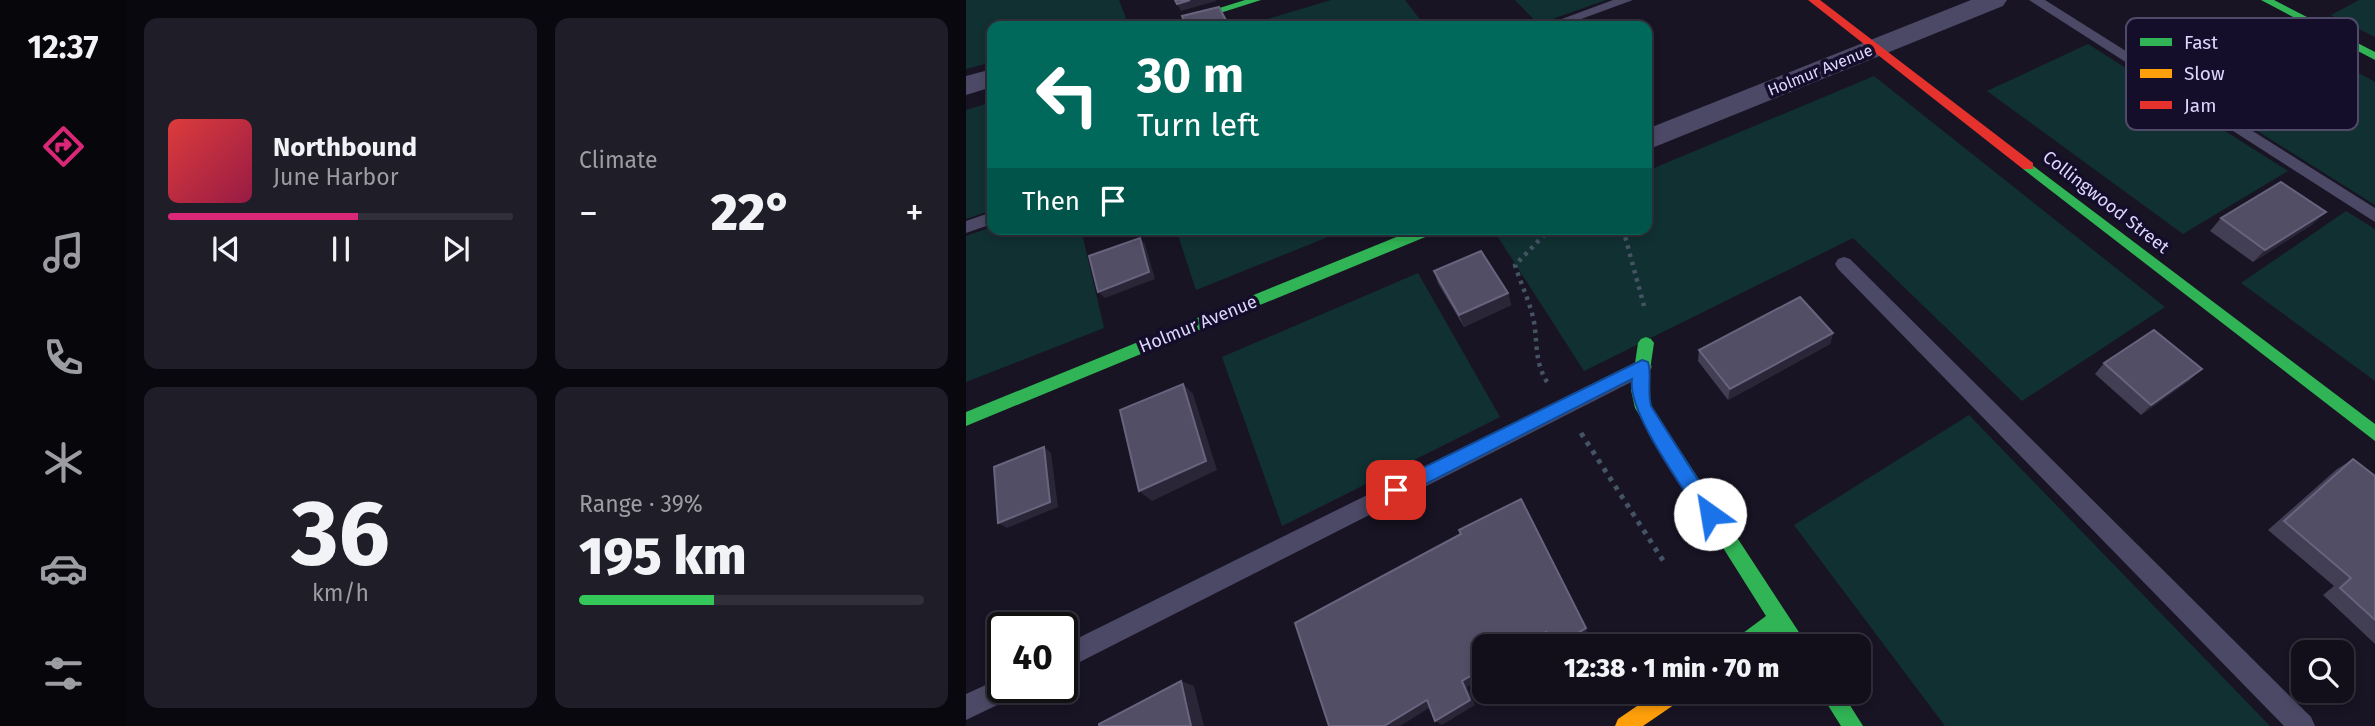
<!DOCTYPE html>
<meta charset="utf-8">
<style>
body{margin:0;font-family:"Fira Sans",sans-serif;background:#1f1d28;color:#f1f3f6;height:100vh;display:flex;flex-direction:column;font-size:26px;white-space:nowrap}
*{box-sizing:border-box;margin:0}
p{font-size:23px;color:#9c9ca3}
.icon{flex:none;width:38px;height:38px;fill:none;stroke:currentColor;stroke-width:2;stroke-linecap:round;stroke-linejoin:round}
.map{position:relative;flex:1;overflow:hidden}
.sheet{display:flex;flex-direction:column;gap:18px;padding:18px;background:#0a080f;width:840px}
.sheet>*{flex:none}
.hud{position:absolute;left:21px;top:21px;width:665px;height:214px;border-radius:14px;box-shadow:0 4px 10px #0003,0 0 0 2px #312f3a;background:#00695c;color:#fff;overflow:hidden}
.buttons{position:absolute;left:1325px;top:640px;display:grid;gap:14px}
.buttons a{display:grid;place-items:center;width:63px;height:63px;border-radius:14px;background:#120f1b;box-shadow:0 4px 10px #0003,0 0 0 2px #312f3a;font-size:35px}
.speed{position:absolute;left:21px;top:612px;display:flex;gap:14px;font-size:35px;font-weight:700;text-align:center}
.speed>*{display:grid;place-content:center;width:91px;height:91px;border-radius:50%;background:#120f1b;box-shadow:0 4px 10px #0003,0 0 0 2px #312f3a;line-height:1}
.speed .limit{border:4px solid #111;border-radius:10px;background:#fff;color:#111}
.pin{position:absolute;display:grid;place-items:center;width:60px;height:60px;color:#fff;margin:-30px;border-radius:14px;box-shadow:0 4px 10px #0006}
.me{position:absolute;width:77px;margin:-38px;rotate:328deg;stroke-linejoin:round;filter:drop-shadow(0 0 5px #0008)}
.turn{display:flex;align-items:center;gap:24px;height:147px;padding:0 35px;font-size:32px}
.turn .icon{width:91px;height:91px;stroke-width:2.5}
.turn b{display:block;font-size:49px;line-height:60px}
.then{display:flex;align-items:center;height:66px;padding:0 35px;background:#0003;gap:14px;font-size:26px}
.big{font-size:52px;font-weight:800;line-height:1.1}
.sheet .tile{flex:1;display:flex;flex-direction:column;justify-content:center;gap:10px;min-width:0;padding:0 24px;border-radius:14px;background:#1f1d28}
.sheet .dial{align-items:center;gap:0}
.dial b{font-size:91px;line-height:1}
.song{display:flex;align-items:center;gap:21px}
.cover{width:84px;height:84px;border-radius:10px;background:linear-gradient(135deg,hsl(0 70% 55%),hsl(340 70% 35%))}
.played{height:7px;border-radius:4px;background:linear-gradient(90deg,#db2777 55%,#312f3a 55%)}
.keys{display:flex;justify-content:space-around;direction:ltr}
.heat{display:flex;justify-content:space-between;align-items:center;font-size:38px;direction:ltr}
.charge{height:10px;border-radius:5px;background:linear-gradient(90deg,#34c759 39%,#312f3a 0)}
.sheet .tiles{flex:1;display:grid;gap:18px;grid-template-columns:repeat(2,1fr)}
.trip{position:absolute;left:506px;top:634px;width:399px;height:70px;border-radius:14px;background:#120f1b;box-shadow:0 4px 10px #0003,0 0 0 2px #312f3a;font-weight:800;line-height:70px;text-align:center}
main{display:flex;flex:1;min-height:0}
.tabs{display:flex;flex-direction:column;width:126px;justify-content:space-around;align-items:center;background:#07060b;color:#9c9ca3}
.tabs .icon{width:49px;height:49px}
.tabs .selected{color:#db2777}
.tabs b{font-size:32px;color:#f1f3f6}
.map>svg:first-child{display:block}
.green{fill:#113032}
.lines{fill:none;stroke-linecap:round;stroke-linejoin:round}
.path-far1{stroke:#455465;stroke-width:4.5;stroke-dasharray:3.5 5;stroke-linecap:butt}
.path{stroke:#455465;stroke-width:5;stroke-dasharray:4.5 6;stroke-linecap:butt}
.lane{fill:#4b4965;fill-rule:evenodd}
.street{fill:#4b4965;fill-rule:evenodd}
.fast{fill:#30b455;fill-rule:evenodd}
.slow{fill:#ff9f0a;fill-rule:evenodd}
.jam{fill:#e5322d;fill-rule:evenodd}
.wall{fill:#423e53}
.shaded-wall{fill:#2a2638}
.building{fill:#524e65;stroke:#68647e;stroke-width:2}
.route{fill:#1a73e8;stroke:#114b97;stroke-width:2}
.labels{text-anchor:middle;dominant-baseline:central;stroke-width:7;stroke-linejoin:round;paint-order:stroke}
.far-street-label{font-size:16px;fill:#ddd7ff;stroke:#140e2a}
.street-label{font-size:18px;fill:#ddd7ff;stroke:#140e2a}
.key{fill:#140e2a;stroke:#504a6a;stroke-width:2}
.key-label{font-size:19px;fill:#ddd7ff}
</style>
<main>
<nav class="tabs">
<b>12:37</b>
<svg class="icon selected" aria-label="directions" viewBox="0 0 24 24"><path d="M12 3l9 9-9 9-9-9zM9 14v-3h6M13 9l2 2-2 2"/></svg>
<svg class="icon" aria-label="music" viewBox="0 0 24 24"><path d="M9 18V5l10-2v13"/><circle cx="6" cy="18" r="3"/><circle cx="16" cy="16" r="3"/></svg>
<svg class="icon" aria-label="phone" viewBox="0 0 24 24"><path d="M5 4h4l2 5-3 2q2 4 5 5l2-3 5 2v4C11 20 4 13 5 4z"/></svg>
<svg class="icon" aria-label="climate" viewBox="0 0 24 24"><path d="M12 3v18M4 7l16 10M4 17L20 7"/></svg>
<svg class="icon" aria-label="car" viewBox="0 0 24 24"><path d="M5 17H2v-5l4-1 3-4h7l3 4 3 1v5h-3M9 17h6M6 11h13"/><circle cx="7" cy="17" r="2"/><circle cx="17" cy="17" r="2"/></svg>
<svg class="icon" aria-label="filters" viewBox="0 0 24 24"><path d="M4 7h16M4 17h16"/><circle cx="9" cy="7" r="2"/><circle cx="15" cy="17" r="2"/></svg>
</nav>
<section class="sheet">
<div class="tiles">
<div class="tile">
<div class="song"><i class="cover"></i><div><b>Northbound</b><p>June Harbor</p></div></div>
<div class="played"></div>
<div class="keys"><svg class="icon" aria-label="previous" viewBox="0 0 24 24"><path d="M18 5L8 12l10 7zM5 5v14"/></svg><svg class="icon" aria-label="pause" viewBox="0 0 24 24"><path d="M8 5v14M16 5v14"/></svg><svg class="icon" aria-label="next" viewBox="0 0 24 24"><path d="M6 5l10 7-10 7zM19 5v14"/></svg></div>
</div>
<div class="tile"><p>Climate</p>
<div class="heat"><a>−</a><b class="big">22°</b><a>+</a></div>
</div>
<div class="tile dial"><b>36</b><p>km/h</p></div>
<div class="tile"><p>Range · 39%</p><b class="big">195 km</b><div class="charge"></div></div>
</div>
</section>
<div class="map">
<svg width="1409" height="726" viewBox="0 0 1409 726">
<rect width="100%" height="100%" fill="#181424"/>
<g class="green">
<path d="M0 0H153L162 24 152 26H26V62L0 69Z"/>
<path d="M365 0H439L459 26H278Z"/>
<path d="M549 0H640L572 24Z"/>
<path d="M1393 0H1409V37L1365 15Z"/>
<path d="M1295 19 1409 82V205L1193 69Z"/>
<path d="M1122 44 1322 171 1217 234 1021 91Z"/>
<path d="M908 76 1199 307 1056 401 887 238 618 371 530 234 541 229H681V171Z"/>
<path d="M26 102V210L0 219V110Z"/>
<path d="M1380 211 1409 229V381L1275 283Z"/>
<path d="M26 227V229H115L138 328 0 382V236Z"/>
<path d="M210 229H382L230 290Z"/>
<path d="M452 273 534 417 316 526 256 357Z"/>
<path d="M1003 415 1304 726H979L828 525Z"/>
</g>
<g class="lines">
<g class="path-far1">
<path d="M657 229 678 306"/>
<path d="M581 382C570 364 571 348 569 329 567 308 555 285 549 265L584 229"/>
</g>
<path class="path" d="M615 433 698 562"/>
<g class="lane">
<path d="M647 0H667L596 26H577Z"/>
<path d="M1063 0H1079L1409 208V222Z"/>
<path d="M26 212V224L0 233V221Z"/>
<path d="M878 257 884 259 1345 717 1349 726H1318L872 269 869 264 872 259Z"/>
<path d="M676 359 683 361 686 367 683 373 96 671V646Z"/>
<path d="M37 677V688H51L48 697 0 720V694Z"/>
</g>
<g class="street">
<path d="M1005 0H1041L1037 6 681 150V129Z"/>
<path d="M26 69V87L0 95V76Z"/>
</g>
<g class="fast">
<path d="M279 0H295L213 26H196Z"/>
<path d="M1295 0H1308L1409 52V60Z"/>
<path d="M1062 162 1409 424V441L1057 169 1056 166Z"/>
<path d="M450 229H471L469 233 0 426V412Z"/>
<path d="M680 337 685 339 688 343 681 390 685 406 842 646H820L811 632 792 646H766L769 639 800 616 669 408 665 390 672 343 675 339Z"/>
<path d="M853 691H875L897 726H875Z"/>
</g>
<path class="slow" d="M693 691H721L718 698 677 726H649L652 719Z"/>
<path class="jam" d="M842 0H854L1067 163V169H1057Z"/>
</g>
<g class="wall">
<path d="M1255 218 1347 224 1287 262 1244 231Z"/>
<path d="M468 271 542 293 545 305 498 327 472 283Z"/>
<path d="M867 333 864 344 762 400 732 361 733 350Z"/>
<path d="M1138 363 1224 380 1175 415 1129 374Z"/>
<path d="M1387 459 1409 476V644L1357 595 1368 586 1302 530 1371 469Z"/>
</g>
<g class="shaded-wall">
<path d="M224 0H250V1L215 11 211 4Z"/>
<path d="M1360 212 1347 224 1287 262 1299 250Z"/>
<path d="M174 238 179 244 189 279 139 298 132 292Z"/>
<path d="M542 293 545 305 498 327 493 315Z"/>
<path d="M867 333 864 344 762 400 764 389Z"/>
<path d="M1236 369 1224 380 1175 415 1185 405Z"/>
<path d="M217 384 227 394 251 470 186 501 173 491Z"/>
<path d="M78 447 85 453 92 507 41 528 32 523Z"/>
<path d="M620 628 622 635 604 646H590Z"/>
<path d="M580 632 583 638 570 646H556Z"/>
<path d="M518 668V677L501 687 509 705 476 725 469 721 496 681Z"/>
<path d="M215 681 228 686 238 726H225Z"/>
<path d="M461 700 468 705 434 726H418Z"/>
</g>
<g class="building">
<path d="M209 0H224L211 4Z"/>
<path d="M253 7 263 26H220L216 16Z"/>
<path d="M1315 182 1360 212 1299 250 1255 218Z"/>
<path d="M174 238 183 272 132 292 123 256Z"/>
<path d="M515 251 542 293 493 315 468 271Z"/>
<path d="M834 297 867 333 764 389 733 350Z"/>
<path d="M1188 330 1236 369 1185 405 1138 363Z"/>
<path d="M217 384 240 461 173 491 154 410Z"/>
<path d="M78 447 84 502 32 523 28 467Z"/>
<path d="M1387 459 1409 476V620L1374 588 1385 578 1318 521Z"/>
<path d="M555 499 620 628 590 646H586L580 632 556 646H518V668L496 681 504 700 469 721 461 700 418 726H363L329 623 495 534 493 530Z"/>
<path d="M215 681 225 726H133V724Z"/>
</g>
<path class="route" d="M676 360 682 362C686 374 681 390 685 406L750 508 753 514 750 520 744 522 737 520C718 488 661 413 666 379L436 496 430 498 424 496 421 490 424 484Z"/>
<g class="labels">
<g class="far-street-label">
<text transform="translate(854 70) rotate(-22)">Holmur Avenue</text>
</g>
<g class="street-label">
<text transform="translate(1140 202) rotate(38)">Collingwood Street</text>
<text transform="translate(232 324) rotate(-22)">Holmur Avenue</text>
</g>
</g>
<rect x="1160" y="18" width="232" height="112" rx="10" class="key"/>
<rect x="1174" y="38" width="32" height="8" fill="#30b455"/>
<rect x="1174" y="69" width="32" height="9" fill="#ff9f0a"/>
<rect x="1174" y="101" width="32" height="8" fill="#e5322d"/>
<g class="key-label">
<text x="1218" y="49">Fast</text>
<text x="1218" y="80">Slow</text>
<text x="1218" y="112">Jam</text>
</g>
</svg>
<div class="buttons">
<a><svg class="icon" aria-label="search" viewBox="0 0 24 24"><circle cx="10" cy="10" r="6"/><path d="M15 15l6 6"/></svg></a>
</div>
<div class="speed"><div class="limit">40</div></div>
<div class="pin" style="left:430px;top:490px;background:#d93025"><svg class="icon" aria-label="arrive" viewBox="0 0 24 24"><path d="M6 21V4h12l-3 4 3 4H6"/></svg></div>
<svg class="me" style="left:744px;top:514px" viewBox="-20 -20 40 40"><circle r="19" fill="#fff"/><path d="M0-13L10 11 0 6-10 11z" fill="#1a73e8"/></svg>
<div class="trip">12:38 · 1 min · 70 m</div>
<div class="hud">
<div class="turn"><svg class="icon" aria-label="left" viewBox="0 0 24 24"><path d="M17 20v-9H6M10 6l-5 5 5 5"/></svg><div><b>30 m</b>Turn left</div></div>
<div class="then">Then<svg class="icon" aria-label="arrive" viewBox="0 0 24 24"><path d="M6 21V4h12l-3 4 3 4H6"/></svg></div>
</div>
</div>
</main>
